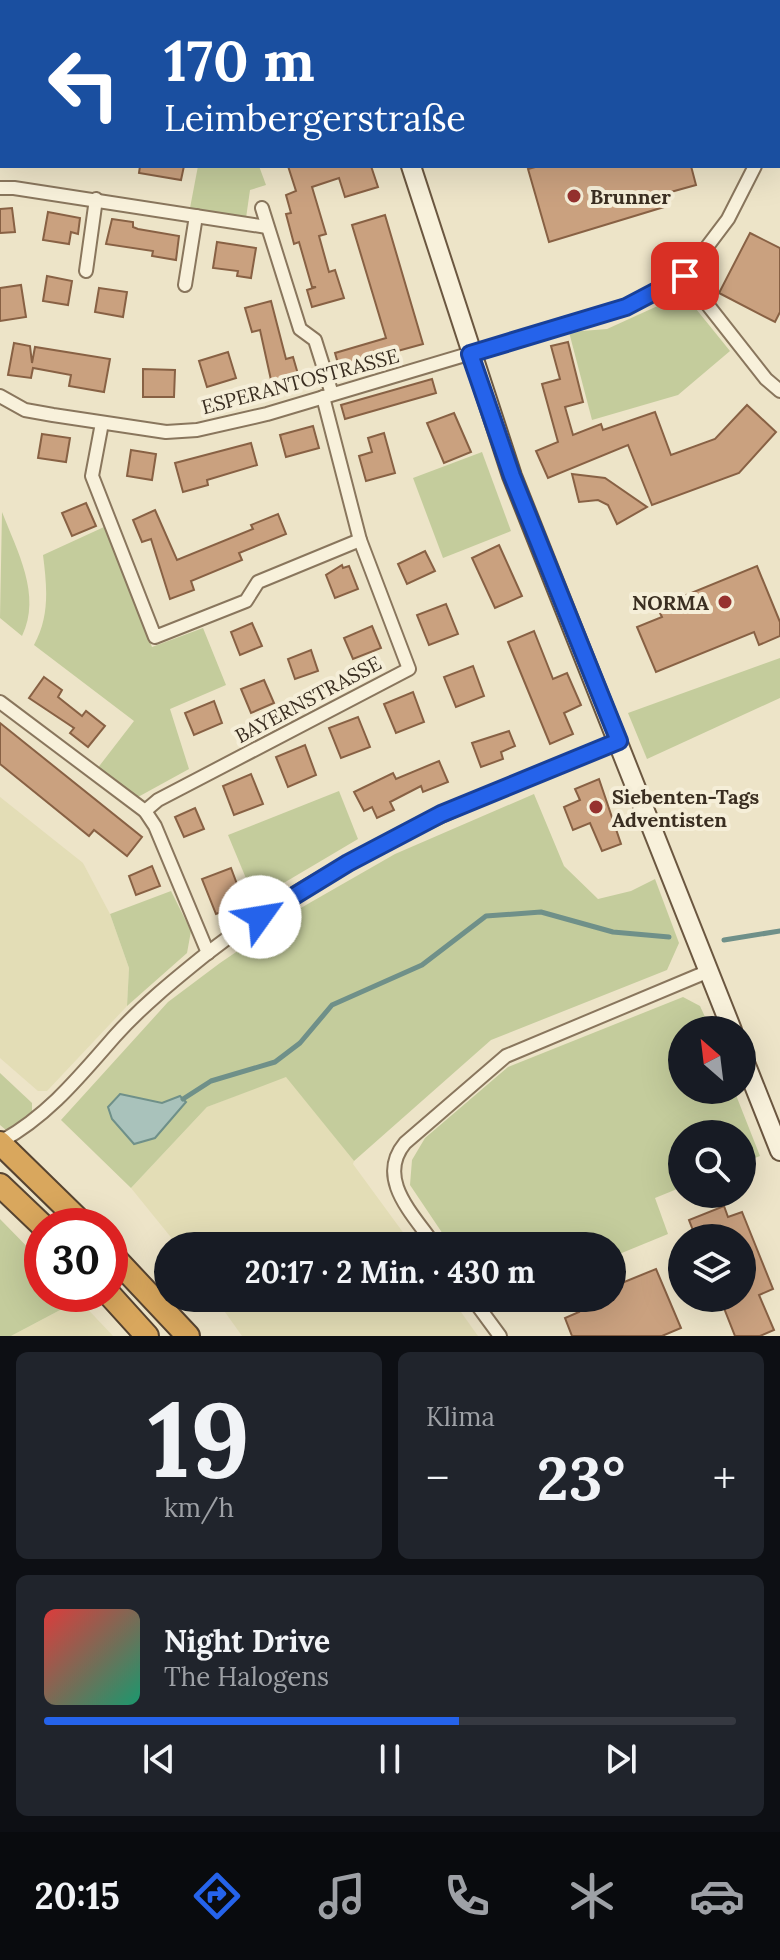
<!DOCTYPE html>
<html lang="de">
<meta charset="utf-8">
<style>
body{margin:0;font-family:Lora,serif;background:#20242c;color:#f1f3f6;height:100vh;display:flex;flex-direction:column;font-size:30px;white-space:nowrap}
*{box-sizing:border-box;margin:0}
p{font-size:26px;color:#9ea1a6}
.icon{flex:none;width:44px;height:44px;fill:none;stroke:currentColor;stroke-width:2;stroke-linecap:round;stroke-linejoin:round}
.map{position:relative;height:1336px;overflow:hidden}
.panel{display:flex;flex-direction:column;gap:16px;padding:16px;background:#0d0f14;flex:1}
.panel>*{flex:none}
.guide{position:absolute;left:0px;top:0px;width:780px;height:168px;box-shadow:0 8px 32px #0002;background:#1a4fa0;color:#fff;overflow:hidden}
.needle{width:52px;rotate:332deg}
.buttons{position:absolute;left:668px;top:1016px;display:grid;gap:16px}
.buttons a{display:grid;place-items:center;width:88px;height:88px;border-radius:50%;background:#171b24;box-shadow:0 8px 32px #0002;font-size:40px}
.speed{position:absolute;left:24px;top:1208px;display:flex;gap:16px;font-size:40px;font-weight:700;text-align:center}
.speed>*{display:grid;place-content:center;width:104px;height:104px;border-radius:50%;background:#171b24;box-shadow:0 8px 32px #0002;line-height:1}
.speed .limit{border:12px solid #d22;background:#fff;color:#111}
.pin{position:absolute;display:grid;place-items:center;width:68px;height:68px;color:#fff;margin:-34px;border-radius:16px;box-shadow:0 4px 12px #0006}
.me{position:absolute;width:88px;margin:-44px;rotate:58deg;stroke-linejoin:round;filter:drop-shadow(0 0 6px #0008)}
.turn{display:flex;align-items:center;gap:28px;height:168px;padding:0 32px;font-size:36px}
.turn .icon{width:104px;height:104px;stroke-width:2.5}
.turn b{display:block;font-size:56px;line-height:68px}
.big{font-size:60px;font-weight:800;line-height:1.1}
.panel .card{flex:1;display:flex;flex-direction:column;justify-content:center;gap:12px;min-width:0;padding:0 28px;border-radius:12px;background:#20242c}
.panel .dial{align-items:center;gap:0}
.dial b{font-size:104px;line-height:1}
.song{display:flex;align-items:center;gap:24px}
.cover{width:96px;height:96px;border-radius:12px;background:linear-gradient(135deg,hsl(0 70% 55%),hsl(160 70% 35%))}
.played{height:8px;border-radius:4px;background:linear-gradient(90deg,#2563eb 60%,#363941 60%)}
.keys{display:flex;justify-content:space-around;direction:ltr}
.heat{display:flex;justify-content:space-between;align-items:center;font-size:44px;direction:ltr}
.panel .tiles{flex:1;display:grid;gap:16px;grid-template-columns:1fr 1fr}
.card:last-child{grid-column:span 2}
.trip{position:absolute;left:154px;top:1232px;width:472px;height:80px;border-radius:40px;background:#171b24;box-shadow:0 8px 32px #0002;font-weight:800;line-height:80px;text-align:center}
.dock{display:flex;height:128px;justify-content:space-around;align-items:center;background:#090b0e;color:#9ea1a6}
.dock .icon{width:56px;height:56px}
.dock .selected{color:#2563eb}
.dock b{font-size:36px;color:#f1f3f6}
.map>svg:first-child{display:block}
.farmland{fill:#e3ddb6}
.green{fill:#c4cc9c}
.water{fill:#a9c2bb;stroke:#6f9089;stroke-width:2}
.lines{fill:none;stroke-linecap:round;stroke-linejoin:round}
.stream{stroke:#6f9089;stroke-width:5}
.building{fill:#caa17f;stroke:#886144;stroke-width:2}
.street-casing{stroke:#89765d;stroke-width:16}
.secondary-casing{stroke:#6b5740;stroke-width:22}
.highway-casing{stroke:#574431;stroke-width:26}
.street{stroke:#f8f1db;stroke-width:12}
.secondary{stroke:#f8f1db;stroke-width:18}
.highway{stroke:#d9a75d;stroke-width:22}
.route-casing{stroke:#184099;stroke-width:20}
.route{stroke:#2563eb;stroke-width:14}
.poi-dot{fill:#96322f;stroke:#f5eed8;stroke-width:3}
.labels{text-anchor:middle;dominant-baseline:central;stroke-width:8;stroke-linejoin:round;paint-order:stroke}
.poi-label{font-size:20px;font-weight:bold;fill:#3a2e21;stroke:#f5eed8;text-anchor:start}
.street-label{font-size:20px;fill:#3a2e21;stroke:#f5eed8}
</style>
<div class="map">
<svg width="780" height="1336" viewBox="0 0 780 1336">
<rect width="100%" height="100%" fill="#ede4c8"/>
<g class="farmland">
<path d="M0 797 83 863 110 914 129 968 127 1006 47 1091H38L0 1058Z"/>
<path d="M286 1076 354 1161 353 1164 413 1246H178L131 1188 207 1107Z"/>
<path d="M215 1298H451L478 1336H242Z"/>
<path d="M79 1300 113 1336H11Z"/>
</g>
<g class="green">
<path d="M198 166H259L266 185 250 190 246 218 190 208Z"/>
<path d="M673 299 692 304 730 351 678 395 592 420 569 332 607 329Z"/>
<path d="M482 452 511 531 443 558 413 478Z"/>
<path d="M2 512C17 551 42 595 22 636L0 618Z"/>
<path d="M104 527 152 647 203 628 226 685 170 709 189 769 138 797 97 769 134 721 34 645C50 616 47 587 43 555Z"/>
<path d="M780 658V698L647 759 628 713Z"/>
<path d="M339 791 358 839 255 900 228 835Z"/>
<path d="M534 794 564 866 598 899 631 891 655 879 679 943 667 970 491 1040 354 1161 286 1077 207 1107 131 1188 61 1120 168 1002 220 963 299 909 395 854Z"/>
<path d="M171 891 191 931 187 953 127 1006 129 968 110 914Z"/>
<path d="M683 997 700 1006 711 1030H682V1090H734L760 1156 742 1163V1134H682V1187L655 1198 668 1234 612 1257V1246H451L410 1185 412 1160 425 1138 508 1067Z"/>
<path d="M0 1073 32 1103V1112L6 1130 0 1125Z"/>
<path d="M0 1219 42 1262V1294H73L79 1300 11 1336H0Z"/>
</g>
<path class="water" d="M120 1094 162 1103 180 1096 186 1102 155 1138 134 1144 112 1119 108 1107Z"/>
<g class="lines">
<g class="stream">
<path d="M724 940 780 931"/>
<path d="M183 1099 211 1081 275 1062 300 1043 332 1005 422 965 486 916 541 912 613 932 669 937"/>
</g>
</g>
<g class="building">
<path d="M140 166H184L181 180 139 173Z"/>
<path d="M288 166H371L378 187 345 197 339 178 312 187 326 234 319 236 329 272 335 270 344 298 312 307 307 290 316 287H312L299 242 294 244 286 214 291 213 286 195 296 191Z"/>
<path d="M539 166H691L696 185 660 195 664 207 549 242 528 169Z"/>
<path d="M12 208 15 232 0 233V209Z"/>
<path d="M48 212 80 218 78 234 71 232 69 244 43 240Z"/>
<path d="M385 215 423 344 339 367 335 353 386 338 352 225Z"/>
<path d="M112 219 133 222V227L138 229 179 236 176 260 152 256 153 251 106 244Z"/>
<path d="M750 233 780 248V312L775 322 719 293Z"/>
<path d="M217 242 256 248 251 278 237 276 238 271 213 268Z"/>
<path d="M47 276 72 281 68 305 43 301Z"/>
<path d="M21 285 26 317 0 321V288Z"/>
<path d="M99 288 127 292 123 317 95 312Z"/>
<path d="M271 301 286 359 293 357 300 381 273 389 260 330 252 332 245 308Z"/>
<path d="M568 342 583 402 565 407 573 435 601 424 603 430 655 412 671 455 715 439 747 405 776 432 739 473 652 505 628 445 548 478 536 451 558 442 542 384 560 379 551 346Z"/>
<path d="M14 343 30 346 32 363 35 347 110 359 104 392 69 386 71 375 33 368 31 378 8 375Z"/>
<path d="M228 352 236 378 207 387 199 361Z"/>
<path d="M143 369 175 370 174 397H143Z"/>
<path d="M432 379 436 393 345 419 341 405Z"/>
<path d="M454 413 471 452 444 463 427 423Z"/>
<path d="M313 426 319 448 286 457 280 435Z"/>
<path d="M384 433 395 473 366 481 359 456 372 452 368 438Z"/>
<path d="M42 434 70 438 66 462 38 458Z"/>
<path d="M251 443 257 465 207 480 208 485 183 492 175 463Z"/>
<path d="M131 450 156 454 152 480 127 476Z"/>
<path d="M572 474 605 478 647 507 617 524 608 505 598 500 579 502Z"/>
<path d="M86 503 96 526 72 536 62 513Z"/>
<path d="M155 510 177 560 253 529 251 525 278 514 286 534 239 553 242 560 191 581 194 590 170 599 151 539 142 542 133 520Z"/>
<path d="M499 545 522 596 495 608 472 558Z"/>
<path d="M425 551 435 571 407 584 398 564Z"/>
<path d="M342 565 343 568 349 566 358 589 335 598 326 575Z"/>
<path d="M757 566 780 622V636L759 645 754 632 656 672 637 627 662 617 657 607Z"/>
<path d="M446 604 458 634 429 645 417 615Z"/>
<path d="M252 623 262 646 240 655 231 632Z"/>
<path d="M372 626 381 648 353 659 344 638Z"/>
<path d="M534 631 553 679 567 673 581 705 564 713 573 734 550 744 508 642Z"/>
<path d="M311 650 318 671 295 679 288 659Z"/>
<path d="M473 666 484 696 456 707 444 677Z"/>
<path d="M44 677 62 690 58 697 82 716 86 711 105 726 88 747 70 733 74 728 29 698Z"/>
<path d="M264 680 274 703 251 713 241 689Z"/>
<path d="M413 692 424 722 396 733 384 704Z"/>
<path d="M214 701 222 723 194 735 185 713Z"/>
<path d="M358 717 370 747 341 758 329 728Z"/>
<path d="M0 723 142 837 127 856 94 830 89 836 0 764Z"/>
<path d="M509 731 515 746 501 752 503 759 481 767 472 743Z"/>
<path d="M305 745 316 775 288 787 276 757Z"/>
<path d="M439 761 448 782 423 792 421 786 390 802 394 810 377 818 372 807 364 811 354 792 393 773 396 779Z"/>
<path d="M251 774 263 804 234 815 223 786Z"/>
<path d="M599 779 621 844 602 851 590 823 573 830 564 807 580 800 575 789Z"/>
<path d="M195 808 204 829 184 837 175 817Z"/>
<path d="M152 866 160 886 136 895 129 876Z"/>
<path d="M231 868 244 903 216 914 202 879Z"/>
<path d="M724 1206 728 1217 742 1212 773 1289 759 1295 774 1330 760 1336H735L720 1298H742V1238H696L689 1220Z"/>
<path d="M656 1269 681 1328 662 1336H572L565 1318 579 1312 573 1298H612V1287Z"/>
</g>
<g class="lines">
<defs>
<g id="street">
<path d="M771 0 775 2"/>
<path d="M430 2 437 0"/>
<path d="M0 22 2 23"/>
<path d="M778 121 780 117"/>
<path d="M0 188H14L267 227"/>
<path d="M262 208 300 329 315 340 332 394"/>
<path d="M86 271 96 199"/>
<path d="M685 276 766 379 780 391"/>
<path d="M185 285 196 216"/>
<path d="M0 396 25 410 53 415 166 432 197 430 267 414 626 307 685 276 728 219 755 166"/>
<path d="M102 423 92 476 155 637 246 601 258 582 360 540"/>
<path d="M0 702 145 811 155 826 208 953"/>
<path d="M145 811 158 800 409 669 360 540 323 397"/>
<path d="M0 1142C48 1116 80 1076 115 1036 142 1006 174 980 205 955 329 858 475 799 619 741"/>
<path d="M435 1246C414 1215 375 1179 405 1143L506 1056 709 971"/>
<path d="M472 1298 500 1336"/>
</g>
<g id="secondary">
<path d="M362 0 363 2"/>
<path d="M411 166 512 476 732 1030"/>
<path d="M742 1055 780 1151"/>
</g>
<g id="highway">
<path d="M0 1143 85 1226"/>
<path d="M0 1185 43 1226"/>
<path d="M110 1253 188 1336"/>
<path d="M109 1294 147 1336"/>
</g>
</defs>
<use href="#street" class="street-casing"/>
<use href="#secondary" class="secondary-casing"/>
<use href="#highway" class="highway-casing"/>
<use href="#street" class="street"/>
<use href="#secondary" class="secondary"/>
<use href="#highway" class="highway"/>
</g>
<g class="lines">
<defs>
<path id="route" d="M260 917 348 863 441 814 619 741 512 476 470 354 626 307 685 276"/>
</defs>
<use href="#route" class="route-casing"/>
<use href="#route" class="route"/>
</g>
<g class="poi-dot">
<circle cx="574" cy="196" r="8"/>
<circle cx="725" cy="602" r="8"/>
<circle cx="596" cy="807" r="8"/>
</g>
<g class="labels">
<g class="poi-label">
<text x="590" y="196">Brunner</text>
<text x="709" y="602" text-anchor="end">NORMA</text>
<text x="612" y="796">Siebenten-Tags<tspan x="612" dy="23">Adventisten</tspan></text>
</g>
<g class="street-label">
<text transform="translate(300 381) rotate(-15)">ESPERANTOSTRASSE</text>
<text transform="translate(308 699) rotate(-28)">BAYERNSTRASSE</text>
</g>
</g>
</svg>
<div class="buttons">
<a><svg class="needle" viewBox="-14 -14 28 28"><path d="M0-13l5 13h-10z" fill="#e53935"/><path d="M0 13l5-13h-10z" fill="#9ea1a6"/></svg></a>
<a><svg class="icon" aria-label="search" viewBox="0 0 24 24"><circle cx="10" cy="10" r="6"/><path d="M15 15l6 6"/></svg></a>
<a><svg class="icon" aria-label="layers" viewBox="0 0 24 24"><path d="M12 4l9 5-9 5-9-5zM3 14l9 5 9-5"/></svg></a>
</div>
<div class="speed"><div class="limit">30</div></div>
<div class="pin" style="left:685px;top:276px;background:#d93025"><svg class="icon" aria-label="arrive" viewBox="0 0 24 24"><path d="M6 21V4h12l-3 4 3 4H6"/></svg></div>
<svg class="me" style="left:260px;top:917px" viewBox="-20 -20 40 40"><circle r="19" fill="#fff"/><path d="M0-13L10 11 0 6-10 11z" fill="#2563eb"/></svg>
<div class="trip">20:17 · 2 Min. · 430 m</div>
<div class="guide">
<div class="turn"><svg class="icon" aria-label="left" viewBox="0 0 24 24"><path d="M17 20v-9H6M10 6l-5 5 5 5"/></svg><div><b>170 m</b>Leimbergerstraße</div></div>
</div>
</div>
<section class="panel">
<div class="tiles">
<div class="card dial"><b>19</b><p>km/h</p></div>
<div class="card"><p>Klima</p>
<div class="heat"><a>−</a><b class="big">23°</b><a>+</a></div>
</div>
<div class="card">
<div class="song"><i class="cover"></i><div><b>Night Drive</b><p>The Halogens</p></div></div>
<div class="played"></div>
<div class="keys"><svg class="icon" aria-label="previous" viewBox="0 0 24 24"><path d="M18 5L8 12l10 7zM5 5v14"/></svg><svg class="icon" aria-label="pause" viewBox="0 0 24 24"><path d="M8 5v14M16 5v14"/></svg><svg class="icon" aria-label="next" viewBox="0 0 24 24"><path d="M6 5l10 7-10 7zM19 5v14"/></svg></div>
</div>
</div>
</section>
<nav class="dock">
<b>20:15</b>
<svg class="icon selected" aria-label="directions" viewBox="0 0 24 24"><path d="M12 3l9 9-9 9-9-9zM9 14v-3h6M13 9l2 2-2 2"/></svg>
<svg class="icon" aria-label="music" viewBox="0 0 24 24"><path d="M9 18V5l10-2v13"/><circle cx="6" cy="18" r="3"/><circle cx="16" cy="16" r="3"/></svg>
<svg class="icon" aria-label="phone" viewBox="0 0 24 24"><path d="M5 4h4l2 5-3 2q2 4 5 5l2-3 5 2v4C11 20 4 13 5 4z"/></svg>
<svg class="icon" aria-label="climate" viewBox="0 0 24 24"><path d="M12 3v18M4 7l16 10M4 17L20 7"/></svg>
<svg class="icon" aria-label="car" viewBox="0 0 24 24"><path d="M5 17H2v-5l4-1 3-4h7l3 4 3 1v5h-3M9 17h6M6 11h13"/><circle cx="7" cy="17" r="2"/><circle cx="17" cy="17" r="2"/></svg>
</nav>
